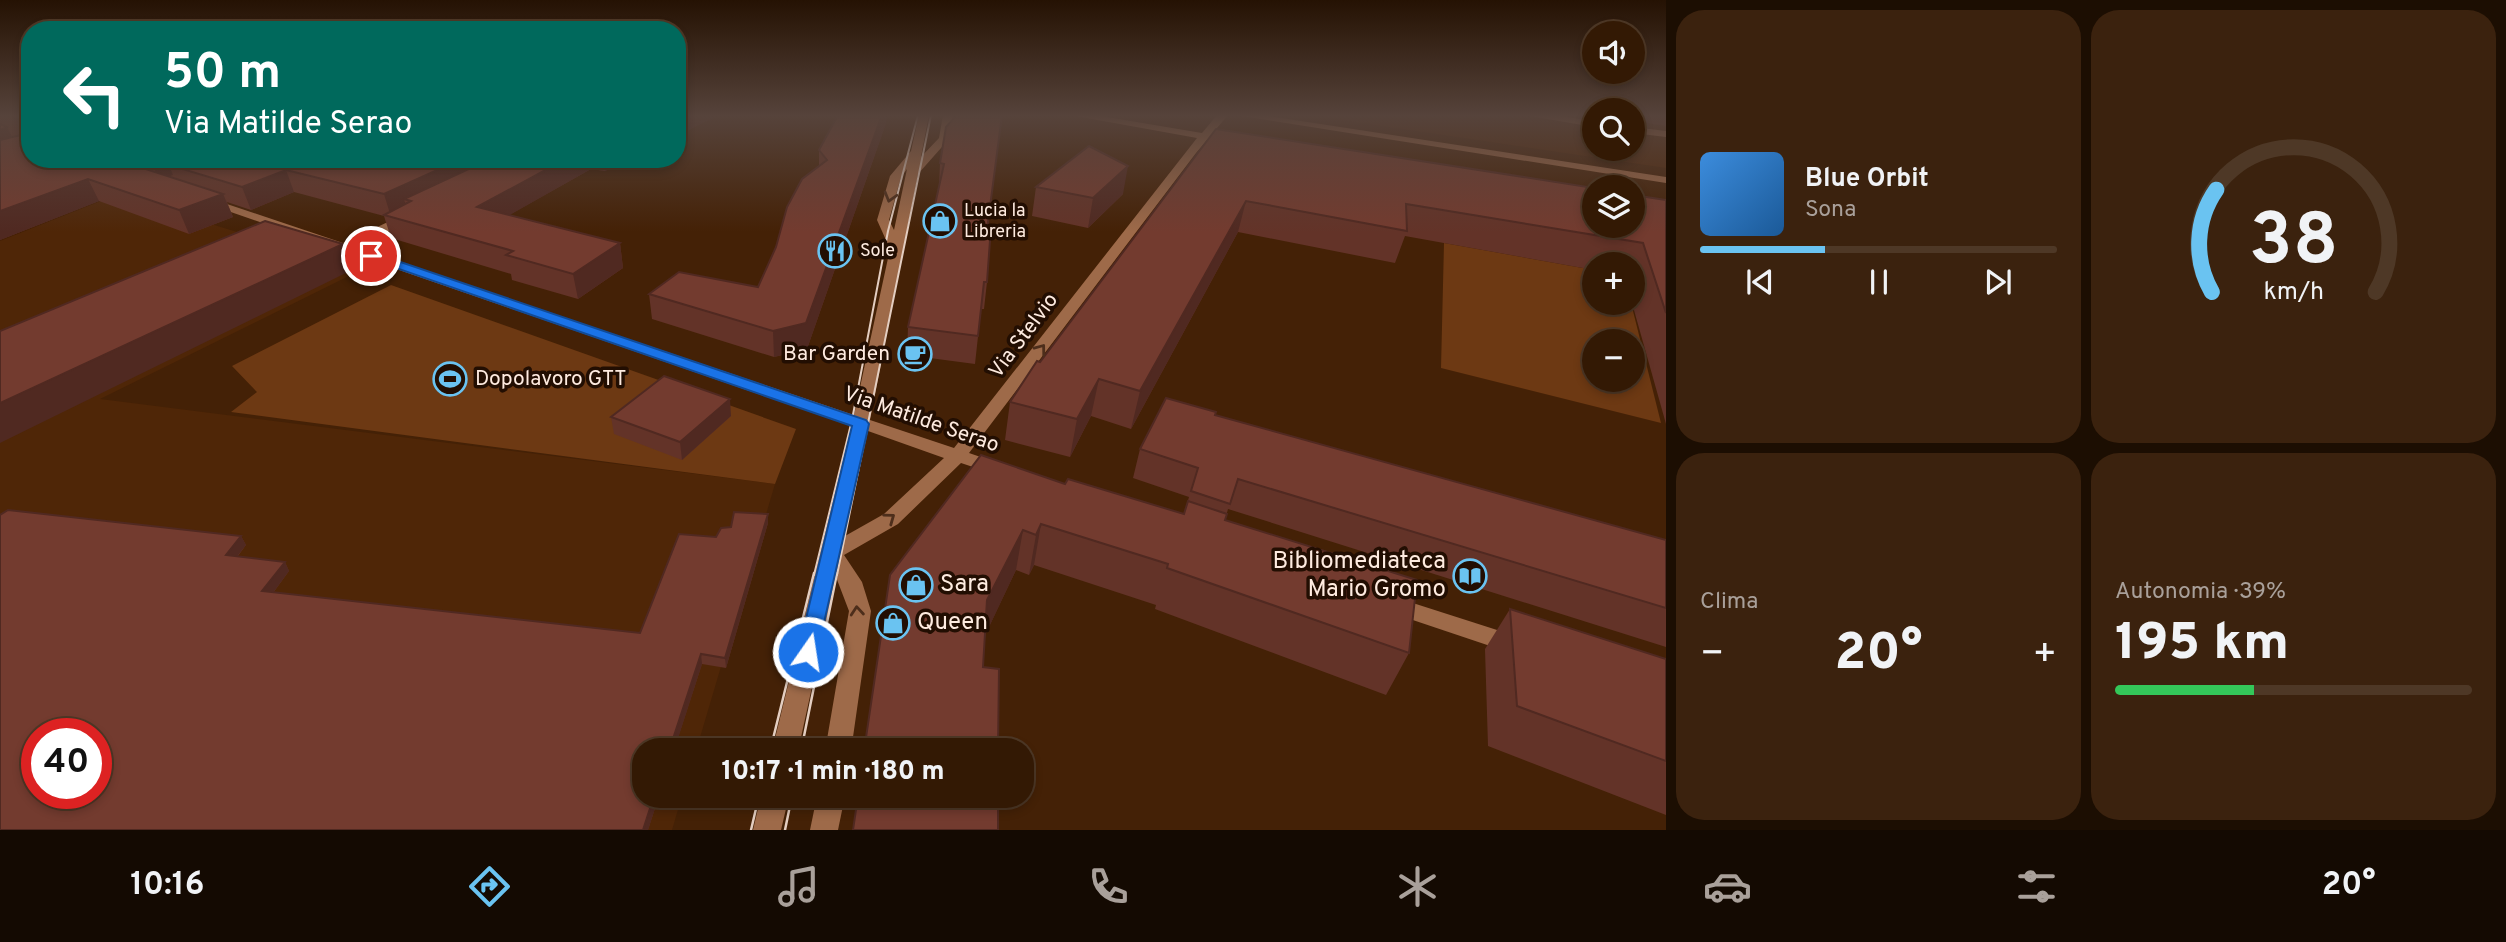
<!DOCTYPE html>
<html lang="it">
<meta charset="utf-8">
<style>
body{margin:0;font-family:Overpass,sans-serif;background:#3b220e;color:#f1f3f6;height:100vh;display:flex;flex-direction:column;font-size:26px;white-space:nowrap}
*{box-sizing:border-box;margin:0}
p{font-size:23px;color:#a9a09a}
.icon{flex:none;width:38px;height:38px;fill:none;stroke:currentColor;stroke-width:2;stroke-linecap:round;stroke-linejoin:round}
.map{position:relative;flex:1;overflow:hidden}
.details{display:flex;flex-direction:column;gap:10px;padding:10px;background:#1c0e02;width:840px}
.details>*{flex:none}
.guide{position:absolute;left:21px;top:21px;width:665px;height:147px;border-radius:28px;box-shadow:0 4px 10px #0003,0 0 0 2px #4e3826;background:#00695c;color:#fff;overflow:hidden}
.controls{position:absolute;left:1582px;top:21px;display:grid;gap:14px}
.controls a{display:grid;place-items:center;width:63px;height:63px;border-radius:50%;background:#331904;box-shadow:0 4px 10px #0003,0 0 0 2px #4e3826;font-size:35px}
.speed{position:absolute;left:21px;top:718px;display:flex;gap:14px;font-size:35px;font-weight:700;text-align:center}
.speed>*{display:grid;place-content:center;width:91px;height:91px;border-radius:50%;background:#331904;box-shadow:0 4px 10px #0003,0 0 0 2px #4e3826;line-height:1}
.speed .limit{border:10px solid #d22;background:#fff;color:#111}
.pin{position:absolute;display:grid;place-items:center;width:60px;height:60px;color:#fff;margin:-30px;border:4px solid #fff;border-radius:50%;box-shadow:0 2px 7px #0007}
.me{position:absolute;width:77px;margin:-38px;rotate:13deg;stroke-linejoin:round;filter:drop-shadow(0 0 5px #0008)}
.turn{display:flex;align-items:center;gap:24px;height:147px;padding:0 28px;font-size:32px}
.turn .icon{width:91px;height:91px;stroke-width:2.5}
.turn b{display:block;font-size:49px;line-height:60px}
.big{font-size:52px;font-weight:800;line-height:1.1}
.details .card{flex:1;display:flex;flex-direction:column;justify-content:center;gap:10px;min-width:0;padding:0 24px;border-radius:28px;background:#3b220e}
.details .dial{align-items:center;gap:0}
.dial svg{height:182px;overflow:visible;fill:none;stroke:#4e3826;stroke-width:7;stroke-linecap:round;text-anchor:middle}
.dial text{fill:#f1f3f6;stroke:none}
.song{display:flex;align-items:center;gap:21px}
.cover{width:84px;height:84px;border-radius:10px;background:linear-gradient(135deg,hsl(210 70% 55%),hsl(210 70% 35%))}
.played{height:7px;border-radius:4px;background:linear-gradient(90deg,#6ac3f1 35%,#4e3826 35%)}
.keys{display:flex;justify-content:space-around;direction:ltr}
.heat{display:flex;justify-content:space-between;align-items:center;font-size:38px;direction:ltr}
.charge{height:10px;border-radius:5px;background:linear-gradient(90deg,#34c759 39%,#4e3826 0)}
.details .tiles{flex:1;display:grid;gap:10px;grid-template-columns:repeat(2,1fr)}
.trip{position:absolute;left:632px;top:738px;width:402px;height:70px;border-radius:28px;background:#331904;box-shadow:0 4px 10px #0003,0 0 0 2px #4e3826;font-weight:800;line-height:70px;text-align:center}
.tab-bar{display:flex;height:112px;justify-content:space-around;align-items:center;background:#140a02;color:#a9a09a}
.tab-bar .icon{width:49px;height:49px}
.tab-bar .on{color:#6ac3f1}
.tab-bar b{font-size:32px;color:#f1f3f6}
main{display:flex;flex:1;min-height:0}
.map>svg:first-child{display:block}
.built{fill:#4f2607;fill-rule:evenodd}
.green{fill:#6d3913;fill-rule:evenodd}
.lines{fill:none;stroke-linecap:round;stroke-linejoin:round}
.minor{fill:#9e6a49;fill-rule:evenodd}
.tram-far1{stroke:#e4cec1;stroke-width:2}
.tram{stroke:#e4cec1;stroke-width:2.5}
.wall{fill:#633328}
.shaded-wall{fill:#502921}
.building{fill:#733b2f;stroke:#502921;stroke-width:2;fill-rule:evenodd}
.oneway{stroke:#4d2e1b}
.route{fill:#1a73e8;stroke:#114b97;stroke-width:2}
.labels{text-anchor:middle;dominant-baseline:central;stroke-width:7;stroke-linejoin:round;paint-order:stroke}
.far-poi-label{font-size:18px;fill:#feebe0;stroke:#220e02;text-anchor:start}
.street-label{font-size:21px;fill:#feebe0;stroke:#220e02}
.poi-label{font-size:21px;fill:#feebe0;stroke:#220e02;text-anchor:end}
.near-poi-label{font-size:24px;fill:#feebe0;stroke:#220e02;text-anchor:start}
</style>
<main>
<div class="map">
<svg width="1666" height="830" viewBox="0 0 1666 830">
<rect width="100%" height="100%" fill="#442106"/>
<g class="built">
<path d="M1308 115H1594V149H1633V115H1666V168Z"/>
<path d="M116 195 361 270 100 399 775 484 696 751H644V796H682L672 830H0V241ZM37 733H96V793H37Z"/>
</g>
<g class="green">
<path d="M1444 243 1594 270V303H1631L1661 423 1441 368ZM1594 341H1633V380H1594Z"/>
<path d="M391 285 796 429 775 484 231 412 257 392 232 366Z"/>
</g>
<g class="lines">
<g class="minor">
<path d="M919 115H929L921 157 939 138 943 115H953L949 139 918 174 870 420 954 448 1197 138 1070 115H1095L1202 133 1217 115H1228L1211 135 1217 136V140H1207L1196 153 969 453 1004 465 1006 469 1004 473 997 475 961 463 898 524 844 555 862 582 871 611 851 751H825L849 611 836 577 798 751H772L851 426 202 202 212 199 343 243 405 214H413V220L355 247 854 415 890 249 877 220 890 176 911 151ZM907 169 894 230 889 220 901 177ZM868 431 944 458 884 514 845 536Z"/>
<path d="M1235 115H1262L1666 177V183Z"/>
<path d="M1524 115H1553L1594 121V127Z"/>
<path d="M1633 127 1666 131V137L1633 133Z"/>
<path d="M1391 596 1522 638 1526 645 1522 652 1514 654 1383 610 1380 604 1383 598Z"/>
<path d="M761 796H789L781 830H753Z"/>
<path d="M817 796H845L838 830H810Z"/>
</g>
<g class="tram-far1">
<path d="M814 575 852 420 888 231 918 115"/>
<path d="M837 575 931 115"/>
</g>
<g class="tram">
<path d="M770 751 814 573"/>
<path d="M801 751 837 573"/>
<path d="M751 830 759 796"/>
<path d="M785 830 792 796"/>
</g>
</g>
<g class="wall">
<path d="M0 115H30V159H630L605 171 591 169 509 215 620 243 623 268 578 299 512 280 511 274 391 238 384 216 294 192 251 210 227 202 233 217 189 234 99 201 0 240Z"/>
<path d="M1633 115H1666V126L1633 121Z"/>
<path d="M886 123 807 349 774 357 652 319 649 294 758 287 819 166V150Z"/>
<path d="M946 127 988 229 987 282 984 309H981L975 364 907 355 908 327 939 186 940 163Z"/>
<path d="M1216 129 1666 200V424L1632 303 1633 264H1594V270L1405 236 1395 263 1238 232 1131 429 1091 416 1070 457 1005 440 1010 402Z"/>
<path d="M1036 187 1123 194 1088 228 1032 216Z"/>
<path d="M1215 415 1666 540V647L1228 509 1225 520 1409 653 1386 695 1155 609 1156 605 1034 565 1029 575 1016 570 985 635 983 667 998 751 890 575 1065 484 1184 514 1189 497 1133 478 1140 449Z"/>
<path d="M731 416 682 460 614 434 611 417Z"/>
<path d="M768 514V523L726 668 702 664 648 830H0L241 536 246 545 238 556 285 562 289 571 273 593 640 633 716 537 731 527Z"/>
<path d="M1510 609 1666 659V815L1488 746 1485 649Z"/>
</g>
<g class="shaded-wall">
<path d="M677 115H719L677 136Z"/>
<path d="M882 115H887L886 123 807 349 774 357 773 331Z"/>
<path d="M7 127 18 148 0 154V130Z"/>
<path d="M150 159H222L169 165 173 175 159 180Z"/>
<path d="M462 159H513L411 201 404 199 407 210 391 217 384 194Z"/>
<path d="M566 159H590L591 169 483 230 477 207Z"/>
<path d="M603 159H630L605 171Z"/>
<path d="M1128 166 1123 194 1088 228 1093 198Z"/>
<path d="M286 170 294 192 251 210 242 187Z"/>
<path d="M88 179 99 201 0 240V211Z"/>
<path d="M223 194 233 217 189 234 179 210Z"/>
<path d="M1246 201 1238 232 1131 429 1140 391Z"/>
<path d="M620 243 623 268 578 299 573 274Z"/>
<path d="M343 244 352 270 0 443V403Z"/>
<path d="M1099 379 1091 416 1070 457 1077 419Z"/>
<path d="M730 399 731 416 682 460 680 442Z"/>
<path d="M768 514V523L726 668 725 658Z"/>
<path d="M1041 524 1034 565 1029 575 1036 535Z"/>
<path d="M1023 530 1016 570 982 642 987 600Z"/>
<path d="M241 536 246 545 231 564 226 555Z"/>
<path d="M285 562 289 571 267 601 262 591Z"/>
<path d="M701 654 702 664 674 751H669Z"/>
<path d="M654 796H659L648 830H643Z"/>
</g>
<g class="building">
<path d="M5 115H30V159H115L223 194 179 210 88 179 0 211V140L21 135 22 120Z"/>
<path d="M838 115H882L806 323 773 331 649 294 679 272 758 287 776 247 787 207 802 179 827 160 819 150Z"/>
<path d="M957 115H1002L987 230 991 227 987 282H984L978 336 908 327 944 164 940 163 946 127Z"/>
<path d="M0 124 7 127 0 130Z"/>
<path d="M1216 129 1594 188V226H1633V195L1666 200V313L1643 243 1406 204 1407 231 1246 201 1140 391 1099 379 1077 419 1010 402 1037 361 1040 362Z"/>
<path d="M1089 146 1128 166 1093 198 1036 187Z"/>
<path d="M185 159H462L384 194 286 170 242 187 169 165Z"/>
<path d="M490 159H566L477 207 620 243 573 274 506 255 513 251 384 215 411 201 404 199Z"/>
<path d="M265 221 343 244 0 403V331Z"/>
<path d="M664 376 730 399 680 442 611 417Z"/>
<path d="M1166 398 1216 412 1215 415 1666 540V608L1238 479 1230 504 1191 491 1198 468 1140 449Z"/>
<path d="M981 455 1065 484 1068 479 1184 514 1188 501 1227 514 1225 520 1417 580 1409 653 1167 568 1168 564 1041 524 1036 535 1023 530 987 600 983 667 999 669 998 751H864L890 575Z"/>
<path d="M8 510 241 536 226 555 285 562 262 591 640 633 679 534 716 537 721 528 731 527 734 512 768 514 725 658 701 654 669 751H644V796H654L643 830H0V515ZM37 733H96V793H37Z"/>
<path d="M1510 609 1666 659V761L1517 706Z"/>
<path d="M858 796H998V830H853Z"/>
</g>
<defs><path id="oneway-chevron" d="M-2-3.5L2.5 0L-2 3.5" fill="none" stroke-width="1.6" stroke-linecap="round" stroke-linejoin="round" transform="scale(1.75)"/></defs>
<g class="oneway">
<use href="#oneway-chevron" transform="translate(890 197) rotate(106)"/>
<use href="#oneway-chevron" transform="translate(1041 349) rotate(-53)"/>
<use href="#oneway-chevron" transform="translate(890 518) rotate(-36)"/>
<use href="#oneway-chevron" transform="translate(857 611) rotate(-95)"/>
</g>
<linearGradient id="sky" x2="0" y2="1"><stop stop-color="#251203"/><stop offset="0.5" stop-color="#56433b"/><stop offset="1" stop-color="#56433b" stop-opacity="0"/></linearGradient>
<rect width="1666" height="232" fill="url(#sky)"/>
<path class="route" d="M371 252 866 420 869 424 816 658 808 660 801 658 798 652 852 426 367 258 365 256Z"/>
<defs>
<symbol id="shop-ring" viewBox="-11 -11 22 22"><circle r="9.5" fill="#220e02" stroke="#6ac3f1" stroke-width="1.5"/><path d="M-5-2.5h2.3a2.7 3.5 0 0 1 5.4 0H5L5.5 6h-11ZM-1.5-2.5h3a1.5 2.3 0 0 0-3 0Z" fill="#6ac3f1"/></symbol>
<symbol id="restaurant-ring" viewBox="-11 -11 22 22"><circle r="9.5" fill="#220e02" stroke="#6ac3f1" stroke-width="1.5"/><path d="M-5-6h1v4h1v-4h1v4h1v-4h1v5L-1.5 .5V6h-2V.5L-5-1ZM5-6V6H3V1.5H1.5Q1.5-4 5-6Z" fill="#6ac3f1"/></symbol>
<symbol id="cafe-ring" viewBox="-11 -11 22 22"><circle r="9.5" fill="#220e02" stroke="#6ac3f1" stroke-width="1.5"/><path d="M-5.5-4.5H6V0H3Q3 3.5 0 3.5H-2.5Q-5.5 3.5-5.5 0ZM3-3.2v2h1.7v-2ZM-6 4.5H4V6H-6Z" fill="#6ac3f1"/></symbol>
<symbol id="stadium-ring" viewBox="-11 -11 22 22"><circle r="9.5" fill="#220e02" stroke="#6ac3f1" stroke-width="1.5"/><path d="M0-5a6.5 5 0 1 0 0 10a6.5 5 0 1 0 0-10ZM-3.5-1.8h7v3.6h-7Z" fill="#6ac3f1"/></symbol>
<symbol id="library-ring" viewBox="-11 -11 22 22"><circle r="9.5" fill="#220e02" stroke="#6ac3f1" stroke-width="1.5"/><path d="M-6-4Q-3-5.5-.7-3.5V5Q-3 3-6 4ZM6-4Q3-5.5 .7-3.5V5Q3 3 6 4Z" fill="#6ac3f1"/></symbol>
</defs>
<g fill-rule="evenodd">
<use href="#shop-ring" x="921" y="202" width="38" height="38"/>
<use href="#restaurant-ring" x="816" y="232" width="38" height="38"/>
<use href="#cafe-ring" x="896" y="335" width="38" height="38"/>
<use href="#stadium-ring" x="431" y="360" width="38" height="38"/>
<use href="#library-ring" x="1451" y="557" width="38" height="38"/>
<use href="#shop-ring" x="897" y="566" width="38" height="38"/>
<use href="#shop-ring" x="874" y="604" width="38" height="38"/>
</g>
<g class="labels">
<g class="far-poi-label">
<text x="964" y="211">Lucia la<tspan x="964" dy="21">Libreria</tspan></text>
<text x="860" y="251">Sole</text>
</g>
<g class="street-label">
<text transform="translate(1024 336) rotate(-53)">Via Stelvio</text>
<text transform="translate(921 420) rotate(19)">Via Matilde Serao</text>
</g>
<g class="poi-label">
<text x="890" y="354">Bar Garden</text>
<text x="475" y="379" text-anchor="start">Dopolavoro GTT</text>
</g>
<g class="near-poi-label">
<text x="1446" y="562" text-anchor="end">Bibliomediateca<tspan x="1446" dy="28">Mario Gromo</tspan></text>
<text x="940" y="585">Sara</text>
<text x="917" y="623">Queen</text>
</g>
</g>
</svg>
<div class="controls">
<a><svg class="icon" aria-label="sound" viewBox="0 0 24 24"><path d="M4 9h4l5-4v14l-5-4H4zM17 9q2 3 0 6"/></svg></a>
<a><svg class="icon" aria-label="search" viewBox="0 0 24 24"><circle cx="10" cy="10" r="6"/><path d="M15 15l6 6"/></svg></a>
<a><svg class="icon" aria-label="layers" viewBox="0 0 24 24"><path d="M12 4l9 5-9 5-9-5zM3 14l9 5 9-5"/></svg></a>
<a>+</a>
<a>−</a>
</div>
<div class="speed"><div class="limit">40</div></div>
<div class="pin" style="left:371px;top:256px;background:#d93025"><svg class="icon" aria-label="arrive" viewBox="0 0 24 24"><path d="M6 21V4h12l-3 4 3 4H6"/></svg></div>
<svg class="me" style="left:808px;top:652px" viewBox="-20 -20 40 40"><circle r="17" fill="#1a73e8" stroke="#fff" stroke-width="3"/><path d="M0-11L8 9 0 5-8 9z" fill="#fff"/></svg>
<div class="trip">10:17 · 1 min · 180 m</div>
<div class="guide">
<div class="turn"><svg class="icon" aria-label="left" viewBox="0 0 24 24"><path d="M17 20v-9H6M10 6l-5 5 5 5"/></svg><div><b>50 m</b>Via Matilde Serao</div></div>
</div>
</div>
<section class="details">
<div class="tiles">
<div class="card">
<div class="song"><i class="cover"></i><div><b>Blue Orbit</b><p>Sona</p></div></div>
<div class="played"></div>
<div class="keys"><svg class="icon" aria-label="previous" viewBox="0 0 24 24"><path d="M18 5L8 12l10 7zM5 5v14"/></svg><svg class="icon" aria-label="pause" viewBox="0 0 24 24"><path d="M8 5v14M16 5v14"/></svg><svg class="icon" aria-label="next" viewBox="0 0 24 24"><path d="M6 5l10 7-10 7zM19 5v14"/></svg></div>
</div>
<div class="card dial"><svg viewBox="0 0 100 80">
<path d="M14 69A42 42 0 1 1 86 69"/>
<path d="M14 69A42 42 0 0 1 16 24" stroke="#6ac3f1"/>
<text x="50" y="56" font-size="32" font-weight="700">38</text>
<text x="50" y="72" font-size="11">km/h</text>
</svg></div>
<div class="card"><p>Clima</p>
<div class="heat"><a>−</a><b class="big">20°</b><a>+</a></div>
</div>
<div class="card"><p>Autonomia · 39%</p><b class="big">195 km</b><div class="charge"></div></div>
</div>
</section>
</main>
<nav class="tab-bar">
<b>10:16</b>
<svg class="icon on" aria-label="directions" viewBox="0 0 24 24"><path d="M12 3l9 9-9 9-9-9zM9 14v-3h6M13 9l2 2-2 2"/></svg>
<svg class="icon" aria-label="music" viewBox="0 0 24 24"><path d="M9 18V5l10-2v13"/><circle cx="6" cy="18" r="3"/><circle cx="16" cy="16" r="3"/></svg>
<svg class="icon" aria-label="phone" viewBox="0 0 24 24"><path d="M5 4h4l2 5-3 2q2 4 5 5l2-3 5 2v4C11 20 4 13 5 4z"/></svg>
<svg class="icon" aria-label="climate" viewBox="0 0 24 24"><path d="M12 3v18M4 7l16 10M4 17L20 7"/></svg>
<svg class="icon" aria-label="car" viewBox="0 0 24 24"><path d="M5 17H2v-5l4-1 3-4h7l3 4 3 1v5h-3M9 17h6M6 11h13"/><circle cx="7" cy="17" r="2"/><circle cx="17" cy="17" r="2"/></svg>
<svg class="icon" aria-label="filters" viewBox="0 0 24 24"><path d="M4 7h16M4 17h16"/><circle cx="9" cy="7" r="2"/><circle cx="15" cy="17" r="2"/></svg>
<b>20°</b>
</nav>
